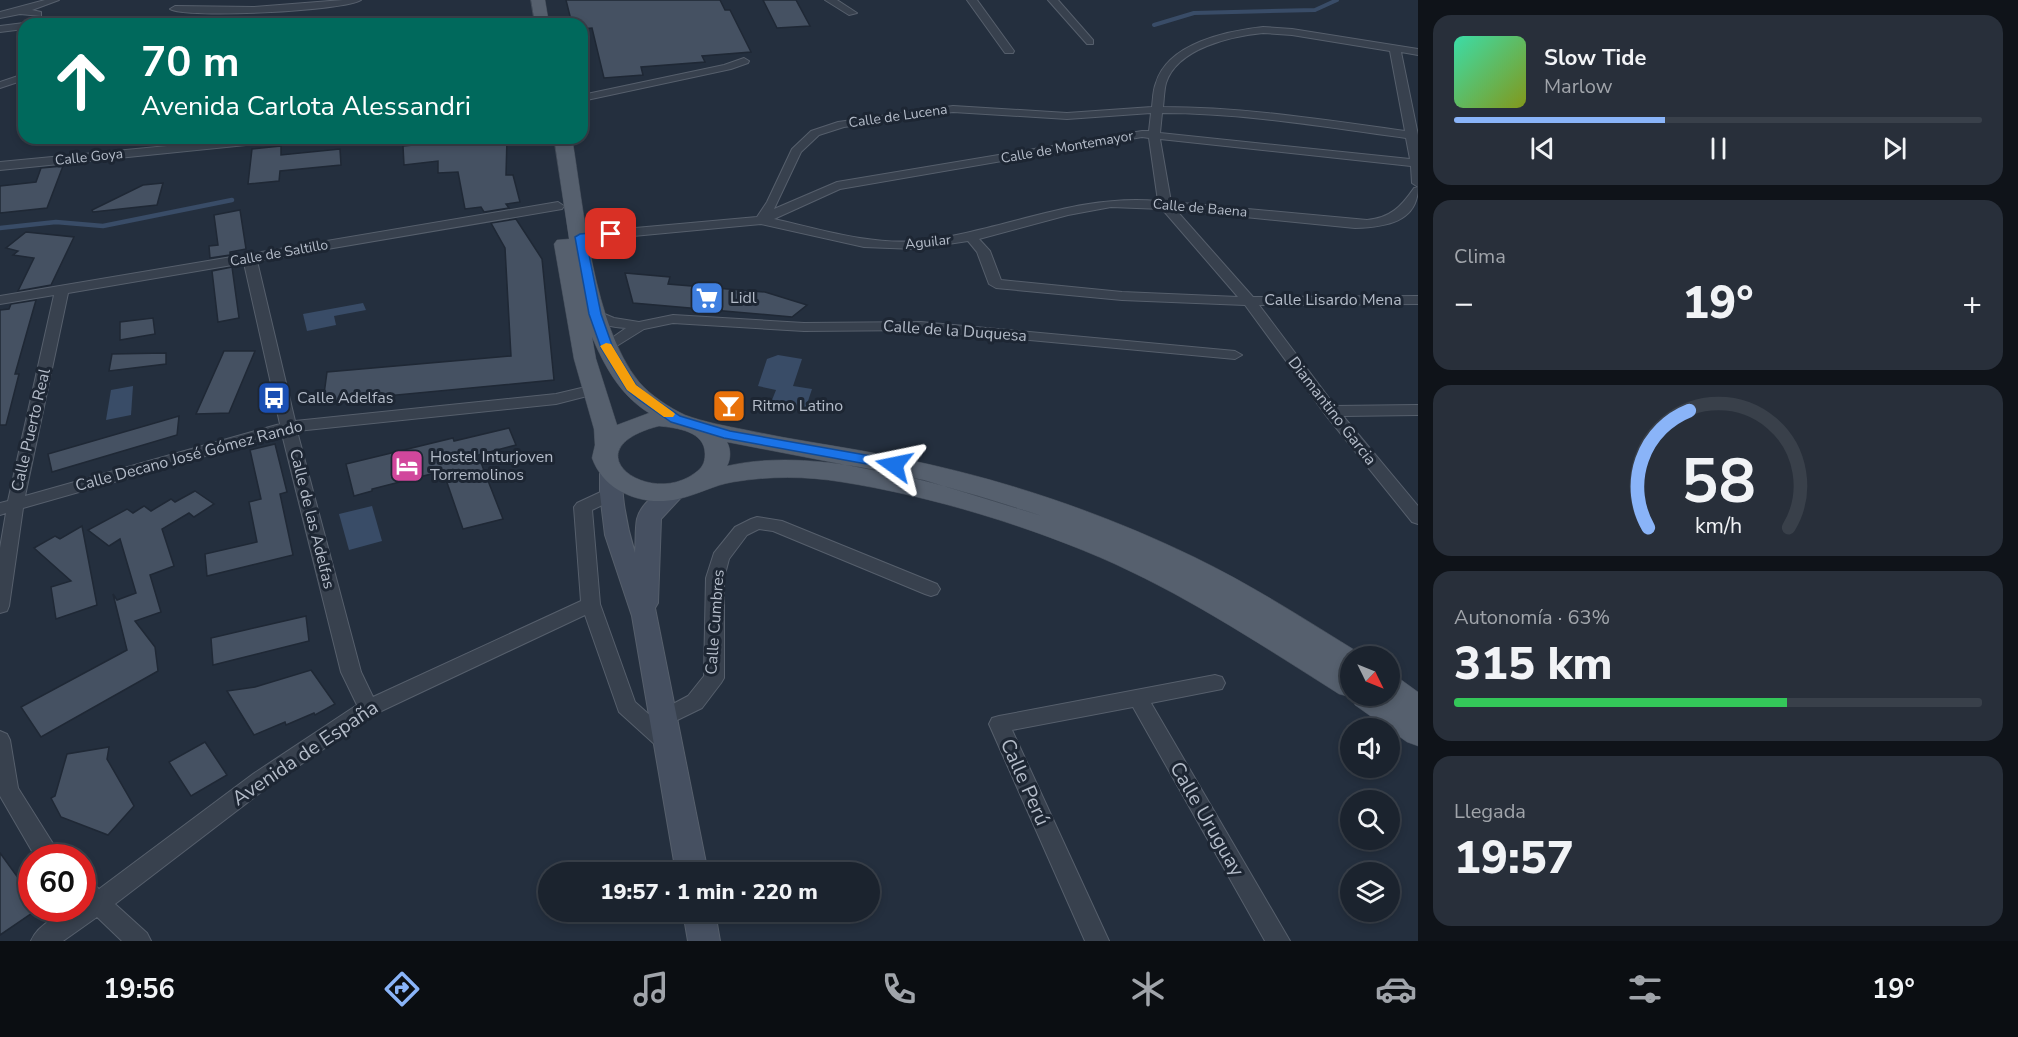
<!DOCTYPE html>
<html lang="es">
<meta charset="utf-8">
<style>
body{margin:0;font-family:"Nunito Sans",sans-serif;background:#282f3a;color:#f1f3f6;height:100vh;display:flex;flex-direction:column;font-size:22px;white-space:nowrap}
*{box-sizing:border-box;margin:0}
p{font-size:20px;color:#a0a4aa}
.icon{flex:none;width:33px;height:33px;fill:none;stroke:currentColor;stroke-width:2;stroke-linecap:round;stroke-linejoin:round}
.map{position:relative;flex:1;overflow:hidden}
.sheet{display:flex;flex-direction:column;gap:15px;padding:15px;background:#0f1319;width:600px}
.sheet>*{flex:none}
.guide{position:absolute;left:18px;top:18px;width:570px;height:126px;border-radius:18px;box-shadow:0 3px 9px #0003,0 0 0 2px #39404a;background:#00695c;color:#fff;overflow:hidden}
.needle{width:39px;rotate:133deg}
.buttons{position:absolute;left:1340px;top:646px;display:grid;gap:12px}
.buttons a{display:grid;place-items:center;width:60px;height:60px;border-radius:50%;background:#1b232e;box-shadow:0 3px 9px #0003,0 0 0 2px #39404a;font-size:30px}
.speed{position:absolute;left:18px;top:844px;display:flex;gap:12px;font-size:30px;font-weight:700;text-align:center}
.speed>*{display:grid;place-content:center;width:78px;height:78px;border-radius:50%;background:#1b232e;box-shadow:0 3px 9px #0003,0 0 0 2px #39404a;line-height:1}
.speed .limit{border:9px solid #d22;background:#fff;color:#111}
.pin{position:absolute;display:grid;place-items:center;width:51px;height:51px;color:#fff;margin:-26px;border-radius:12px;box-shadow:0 3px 9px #0006}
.me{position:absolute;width:66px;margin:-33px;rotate:282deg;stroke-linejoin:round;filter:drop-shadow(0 0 4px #0008)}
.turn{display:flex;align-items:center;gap:21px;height:126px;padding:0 24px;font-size:27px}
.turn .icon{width:78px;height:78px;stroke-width:2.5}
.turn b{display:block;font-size:42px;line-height:51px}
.big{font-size:45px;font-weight:800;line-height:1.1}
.sheet .card{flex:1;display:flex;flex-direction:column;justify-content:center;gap:9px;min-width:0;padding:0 21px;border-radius:18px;background:#282f3a}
.sheet .dial{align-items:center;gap:0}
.dial svg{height:156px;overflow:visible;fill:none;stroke:#39404a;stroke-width:7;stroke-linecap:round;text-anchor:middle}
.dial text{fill:#f1f3f6;stroke:none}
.song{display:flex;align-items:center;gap:18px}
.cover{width:72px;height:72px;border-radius:9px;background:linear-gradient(135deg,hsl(160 70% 55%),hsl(70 70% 35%))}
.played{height:6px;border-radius:3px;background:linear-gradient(90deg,#8ab4f8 40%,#39404a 40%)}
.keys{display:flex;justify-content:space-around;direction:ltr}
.heat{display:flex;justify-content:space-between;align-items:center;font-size:33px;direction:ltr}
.charge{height:9px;border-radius:4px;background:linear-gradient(90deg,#34c759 63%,#39404a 0)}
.trip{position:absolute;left:538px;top:862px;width:342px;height:60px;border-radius:30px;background:#1b232e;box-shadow:0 3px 9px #0003,0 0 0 2px #39404a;font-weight:800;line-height:60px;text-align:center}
.dock{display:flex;height:96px;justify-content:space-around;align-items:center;background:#0b0e12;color:#a0a4aa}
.dock .icon{width:42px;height:42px}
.dock .on{color:#8ab4f8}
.dock b{font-size:27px;color:#f1f3f6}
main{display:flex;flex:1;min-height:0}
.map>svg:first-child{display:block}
.water{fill:#394c67}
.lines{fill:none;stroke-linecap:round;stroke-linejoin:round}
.stream-far1{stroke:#394c67;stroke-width:4}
.stream{stroke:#394c67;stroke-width:4.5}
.building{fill:#455162;stroke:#1f2835;stroke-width:1.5}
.street-casing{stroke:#565f6c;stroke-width:2}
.secondary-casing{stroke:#565f6c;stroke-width:2}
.primary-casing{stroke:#414a57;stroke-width:1}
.street{fill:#38414e;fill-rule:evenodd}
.secondary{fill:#465061;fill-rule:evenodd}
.primary{fill:#56606e;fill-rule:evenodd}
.route{fill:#1a73e8;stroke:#114b97;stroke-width:1.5}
.slow{fill:#f59e0b}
.labels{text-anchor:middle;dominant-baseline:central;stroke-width:6;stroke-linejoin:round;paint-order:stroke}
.far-street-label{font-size:14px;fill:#b4bcc9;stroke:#1d2633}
.poi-label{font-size:16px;fill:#b4bcc9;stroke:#1d2633;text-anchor:start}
.street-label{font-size:16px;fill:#b4bcc9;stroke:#1d2633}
.near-street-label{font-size:20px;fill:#b4bcc9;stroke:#1d2633}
</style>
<main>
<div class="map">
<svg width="1418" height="941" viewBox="0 0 1418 941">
<rect width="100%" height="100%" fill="#242f3e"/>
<g class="water">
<path d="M363 303 366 310 334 316 336 325 307 331 303 314Z"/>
<path d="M778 355 802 359 793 386 812 389 805 410 770 405 776 390 758 386 767 359Z"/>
<path d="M133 386 131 415 106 420 111 390Z"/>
<path d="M372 506 382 541 349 550 339 514Z"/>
</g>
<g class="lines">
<path class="stream-far1" d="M1154 25 1194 13 1315 10 1337 0"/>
<path class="stream" d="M0 228 56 222 103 226 232 200"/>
</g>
<g class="building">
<path d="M566 0H720L725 10H730L751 52 702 56 705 62 641 67 643 75 604 78 592 28 582 29V24H572Z"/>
<path d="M763 0H796L810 26 777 28Z"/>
<path d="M453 138H507L506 175H513L520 202 506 204 509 208 484 212 481 207 465 209 458 172 438 173V161L404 165 403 146 454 141Z"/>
<path d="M281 146V155L340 149 341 165 280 171 279 181 248 184 252 149Z"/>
<path d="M63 166 47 208 0 213V186L36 182 41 168Z"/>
<path d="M163 183 157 205 93 212 92 210 143 185Z"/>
<path d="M240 210 246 249 230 252V255L210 258 209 246 218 245 214 215Z"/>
<path d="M516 219 542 259 554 380 323 402 327 372 511 356 505 248 491 223Z"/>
<path d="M26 232 74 237 51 285 18 291 34 258 13 255 18 251 6 248Z"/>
<path d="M232 267 239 318 218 322 212 271Z"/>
<path d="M625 273 670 277 668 284 765 292 807 305 792 317 633 303Z"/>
<path d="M36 300 15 374H19L6 425H0V310L9 309 11 304Z"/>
<path d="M153 318 155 334 120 340V322Z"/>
<path d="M224 351H255L229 413 196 414Z"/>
<path d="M166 353V364L109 371 112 354Z"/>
<path d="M179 416 177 435 52 472 48 454Z"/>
<path d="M509 428 516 445 478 455 503 519 463 529 443 471 372 489V491L354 496 346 464 453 438 454 441Z"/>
<path d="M275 444 287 492 280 494 293 555 207 576 205 554 257 542 249 502 261 499 250 450Z"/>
<path d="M195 491 214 504 194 517 189 513 162 529 174 566 150 575 161 612 135 621 155 647 158 671 41 737 21 707 127 650 113 594 117 600 136 593 120 539 109 546 88 530 127 509 133 513 144 506 151 511 171 499 175 502Z"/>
<path d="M82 526 97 605 56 619 51 587 71 581 34 548 55 536 60 539Z"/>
<path d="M306 616 309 641 213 665 211 638Z"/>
<path d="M311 670 335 704 315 715 314 713 286 725 285 722 254 735 227 691 255 687Z"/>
<path d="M205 742 227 775 191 796 169 762Z"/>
<path d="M109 747 107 759 134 806 108 835 61 817 51 798 55 796 67 754Z"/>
<path d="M0 853 32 897V913L0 935Z"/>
</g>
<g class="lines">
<defs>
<g id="street">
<path d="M45 0H59L32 10 41 12V16L20 14 0 18V12Z"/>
<path d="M343 0H361C345 11 185 19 170 9L175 6 253 7Z"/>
<path d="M825 0H837L857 13 849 15Z"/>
<path d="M967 0H977L1014 51 1013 53H1005Z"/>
<path d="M1048 0H1058L1093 40V44H1087Z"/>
<path d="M24 23 27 24H24V29L0 32V26Z"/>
<path d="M1263 27 1292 29 1418 49V55L1401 52 1418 135V187L1412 183 1411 166 1160 139 1171 202 1367 220C1390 218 1401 207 1414 188L1418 187C1418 223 1384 227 1355 228L1176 210 1253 297 1418 296V304L1259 305 1335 406 1418 405V415L1343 416 1418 506V524L1412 522 1325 414 1245 305 1122 300 996 288 989 284 977 252 968 241 915 249 864 247 761 224 580 241 574 237 580 233 757 217 767 202 792 149 811 131 838 122 953 106 1067 113 1152 107C1153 99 1153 90 1156 83 1168 43 1227 31 1263 27ZM1263 33 1292 35 1390 51 1405 131C1325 120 1244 107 1163 107 1164 99 1164 90 1166 83 1177 48 1232 36 1263 33ZM953 112 1067 119 1151 113 1149 131H1142L837 182 774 209 801 152 819 135 844 127ZM1162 113C1244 113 1325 127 1406 138L1410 159 1160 133ZM1142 137 1149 138 1158 201C1075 193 999 233 917 241 869 245 820 229 774 219L840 189ZM1111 207 1162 209 1238 297 1122 292 1001 280 990 251 979 239 1068 215Z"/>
<path d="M744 58 749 61 748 63 731 69 582 101V95L724 65Z"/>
<path d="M24 74V80L0 88V82Z"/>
<path d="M251 138H292L286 141 0 170V162Z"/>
<path d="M558 202 564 206 562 209 257 261 295 421 556 394 594 385 602 390 599 393 556 404 297 431 361 672 373 697 581 601 574 507 577 503 605 490H617L619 494 617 498 592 510 600 604 635 702 653 718 656 713 688 696 704 676 706 578 714 553 735 527 751 519 757 517 782 521 937 584 940 589 937 594 931 596 925 594 773 531 759 529 747 535 729 559 724 578V678L721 683 702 708 663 727 678 744 675 750 668 753 661 750 619 712 585 615 375 714 269 786 115 904 147 933 151 941H122L97 917 63 941H31C38 924 65 909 82 909V878L90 881 99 889 253 774 357 705 341 672 282 434 23 508 9 606 7 611 0 613V548L6 513 0 515V503L8 501 54 295 0 304V296ZM244 263 280 424 25 496 68 293Z"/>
<path d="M595 310 614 318 639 322 673 315 804 323 921 322 1235 351 1242 355 1235 359 921 330 804 331 673 323 644 329 607 352 602 351 600 348 602 345 626 328C612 327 598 325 588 314Z"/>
<path d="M1215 675 1222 677 1225 683 1222 689 1151 703 1290 941H1265L1133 707 1012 730 1109 941H1085L989 724 992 718 999 716Z"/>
<path d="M0 731 7 734 10 740 18 788 62 858H36L0 796Z"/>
</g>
<g id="secondary">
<path d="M611 466 619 468C624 476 622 486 623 496 625 515 629 534 635 553 636 542 635 529 637 519 641 502 668 481 684 486L687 491 661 519 658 603 655 608 708 873H676L632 616 605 535 600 494V473L603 468Z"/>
<path d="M683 912H715L720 941H688Z"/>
</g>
<g id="primary">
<path d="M531 0H545L549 24H535Z"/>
<path d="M554 138H572C584 209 593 325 639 382 650 395 670 408 685 415 704 422 726 426 746 430 796 441 848 447 899 458 1000 478 1101 512 1194 557 1252 585 1306 620 1361 654L1362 657H1350V696H1389V676L1400 679 1418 692V746L1407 742 1355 705 1351 697 1339 694C1266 648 1194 600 1115 564 1033 527 931 496 842 482 806 476 769 476 733 482 714 485 697 495 678 499 643 507 604 492 592 458L595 445 594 429 574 359 554 244 557 240 569 239ZM592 337C605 367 620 395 649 413L617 425 596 359ZM659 426C677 428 705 431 705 454 705 463 702 468 695 473 648 508 569 449 659 426ZM727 442 924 480 1042 516C952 487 821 444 727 466 731 459 731 449 727 442Z"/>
</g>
</defs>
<use href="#street" class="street-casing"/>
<use href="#secondary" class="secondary-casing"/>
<use href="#primary" class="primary-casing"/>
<use href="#street" class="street"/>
<use href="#secondary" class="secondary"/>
<use href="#primary" class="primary"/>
</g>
<path class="route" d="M611 231 615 232V237L586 240 601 314 613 348 636 385 647 394 680 416 730 431 894 460 899 461 901 465 899 468 894 469 724 438 671 422 638 399 627 390 601 348 589 314 575 237 580 234Z"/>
<path class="slow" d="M606 343 611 344 636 385 673 412 675 414 673 417H664L627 390 600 346Z"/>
<defs>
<symbol id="supermarket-square" viewBox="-11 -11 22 22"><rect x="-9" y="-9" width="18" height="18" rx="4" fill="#3f7fe0" stroke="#1d2633"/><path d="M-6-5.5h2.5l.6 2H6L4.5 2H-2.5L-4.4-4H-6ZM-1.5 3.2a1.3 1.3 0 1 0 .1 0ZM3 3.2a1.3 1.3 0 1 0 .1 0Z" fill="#fff"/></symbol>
<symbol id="bus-square" viewBox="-11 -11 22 22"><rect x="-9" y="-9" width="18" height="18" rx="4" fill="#1a4fb4" stroke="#1d2633"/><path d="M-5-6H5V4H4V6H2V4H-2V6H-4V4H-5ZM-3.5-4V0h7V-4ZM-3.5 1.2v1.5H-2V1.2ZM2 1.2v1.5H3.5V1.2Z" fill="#fff"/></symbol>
<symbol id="bar-square" viewBox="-11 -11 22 22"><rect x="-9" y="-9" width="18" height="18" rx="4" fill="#e8710a" stroke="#1d2633"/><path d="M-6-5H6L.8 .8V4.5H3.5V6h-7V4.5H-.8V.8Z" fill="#fff"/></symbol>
<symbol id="hotel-square" viewBox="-11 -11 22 22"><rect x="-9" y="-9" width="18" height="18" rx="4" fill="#d1479c" stroke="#1d2633"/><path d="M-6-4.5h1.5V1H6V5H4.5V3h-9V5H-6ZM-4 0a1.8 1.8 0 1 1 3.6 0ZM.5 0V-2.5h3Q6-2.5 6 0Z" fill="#fff"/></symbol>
</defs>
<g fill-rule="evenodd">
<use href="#supermarket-square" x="688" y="279" width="38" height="38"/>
<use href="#bus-square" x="255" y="379" width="38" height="38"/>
<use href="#bar-square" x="710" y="387" width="38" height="38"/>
<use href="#hotel-square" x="388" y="447" width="38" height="38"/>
</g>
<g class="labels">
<g class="far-street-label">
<text transform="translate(898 116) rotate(-8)">Calle de Lucena</text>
<text transform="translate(1067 147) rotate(-10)">Calle de Montemayor</text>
<text transform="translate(89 157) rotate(-6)">Calle Goya</text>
<text transform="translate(1200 208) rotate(5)">Calle de Baena</text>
<text transform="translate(928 242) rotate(-6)">Aguilar</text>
<text transform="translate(279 253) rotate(-10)">Calle de Saltillo</text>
</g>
<g class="poi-label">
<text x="730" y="298">Lidl</text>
<text x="297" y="398">Calle Adelfas</text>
<text x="752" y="406">Ritmo Latino</text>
<text x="430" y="457">Hostel Inturjoven<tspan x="430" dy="18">Torremolinos</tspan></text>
</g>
<g class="street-label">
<text x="1333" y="300">Calle Lisardo Mena</text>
<text transform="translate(955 331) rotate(4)">Calle de la Duquesa</text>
<text transform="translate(1332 411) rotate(52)">Diamantino Garcia</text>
<text transform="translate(31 430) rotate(-77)">Calle Puerto Real</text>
<text transform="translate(189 456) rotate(-15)">Calle Decano José Gómez Rando</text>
<text transform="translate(312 519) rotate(76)">Calle de las Adelfas</text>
<text transform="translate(715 622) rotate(-86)">Calle Cumbres</text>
</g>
<g class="near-street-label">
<text transform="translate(305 753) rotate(-34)">Avenida de España</text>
<text transform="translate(1025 782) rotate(66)">Calle Perú</text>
<text transform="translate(1207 819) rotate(60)">Calle Uruguay</text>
</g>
</g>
</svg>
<div class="buttons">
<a><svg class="needle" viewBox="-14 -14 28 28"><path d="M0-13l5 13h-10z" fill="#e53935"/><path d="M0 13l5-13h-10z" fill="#a0a4aa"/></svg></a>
<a><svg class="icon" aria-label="sound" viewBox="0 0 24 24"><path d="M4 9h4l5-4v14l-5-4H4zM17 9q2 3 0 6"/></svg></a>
<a><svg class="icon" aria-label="search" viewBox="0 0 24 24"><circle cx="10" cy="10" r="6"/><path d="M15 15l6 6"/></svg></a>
<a><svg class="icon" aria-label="layers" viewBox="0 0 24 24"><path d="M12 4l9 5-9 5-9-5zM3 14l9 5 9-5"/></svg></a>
</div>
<div class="speed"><div class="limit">60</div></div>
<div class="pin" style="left:611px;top:234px;background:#d93025"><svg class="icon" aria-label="arrive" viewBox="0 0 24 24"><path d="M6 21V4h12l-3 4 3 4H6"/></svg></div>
<svg class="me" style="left:894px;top:465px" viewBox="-20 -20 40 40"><path d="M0-17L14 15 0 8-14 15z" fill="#1a73e8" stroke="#fff" stroke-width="4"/></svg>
<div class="trip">19:57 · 1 min · 220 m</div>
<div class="guide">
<div class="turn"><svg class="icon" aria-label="ahead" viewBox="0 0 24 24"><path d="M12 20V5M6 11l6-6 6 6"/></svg><div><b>70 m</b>Avenida Carlota Alessandri</div></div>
</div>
</div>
<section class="sheet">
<div class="card">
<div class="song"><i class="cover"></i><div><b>Slow Tide</b><p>Marlow</p></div></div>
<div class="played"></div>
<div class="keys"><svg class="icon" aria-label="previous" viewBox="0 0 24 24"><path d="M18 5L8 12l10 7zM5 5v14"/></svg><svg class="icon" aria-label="pause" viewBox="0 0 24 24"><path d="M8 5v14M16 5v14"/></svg><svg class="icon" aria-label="next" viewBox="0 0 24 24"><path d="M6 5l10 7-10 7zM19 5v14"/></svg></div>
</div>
<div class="card"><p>Clima</p>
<div class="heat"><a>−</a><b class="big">19°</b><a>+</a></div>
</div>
<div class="card dial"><svg viewBox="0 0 100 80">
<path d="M14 69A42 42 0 1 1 86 69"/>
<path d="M14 69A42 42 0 0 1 35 9" stroke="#8ab4f8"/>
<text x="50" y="56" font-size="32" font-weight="700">58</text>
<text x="50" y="72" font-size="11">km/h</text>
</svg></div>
<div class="card"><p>Autonomía · 63%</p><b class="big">315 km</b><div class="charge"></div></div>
<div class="card"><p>Llegada</p><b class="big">19:57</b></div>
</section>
</main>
<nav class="dock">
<b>19:56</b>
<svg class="icon on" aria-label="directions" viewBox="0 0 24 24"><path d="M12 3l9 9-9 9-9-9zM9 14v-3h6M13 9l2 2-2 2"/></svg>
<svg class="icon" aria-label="music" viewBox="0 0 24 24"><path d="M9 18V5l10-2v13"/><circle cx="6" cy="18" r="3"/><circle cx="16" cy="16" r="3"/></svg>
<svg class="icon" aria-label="phone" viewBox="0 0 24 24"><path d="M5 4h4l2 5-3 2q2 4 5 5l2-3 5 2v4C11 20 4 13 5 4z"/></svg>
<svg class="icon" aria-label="climate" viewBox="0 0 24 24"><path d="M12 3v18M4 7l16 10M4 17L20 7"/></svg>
<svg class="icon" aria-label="car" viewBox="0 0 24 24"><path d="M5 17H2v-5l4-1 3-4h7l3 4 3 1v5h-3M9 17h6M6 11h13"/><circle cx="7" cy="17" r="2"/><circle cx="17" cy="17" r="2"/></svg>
<svg class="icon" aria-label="filters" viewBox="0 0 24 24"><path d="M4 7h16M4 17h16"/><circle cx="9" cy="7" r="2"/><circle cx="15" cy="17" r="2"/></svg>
<b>19°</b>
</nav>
